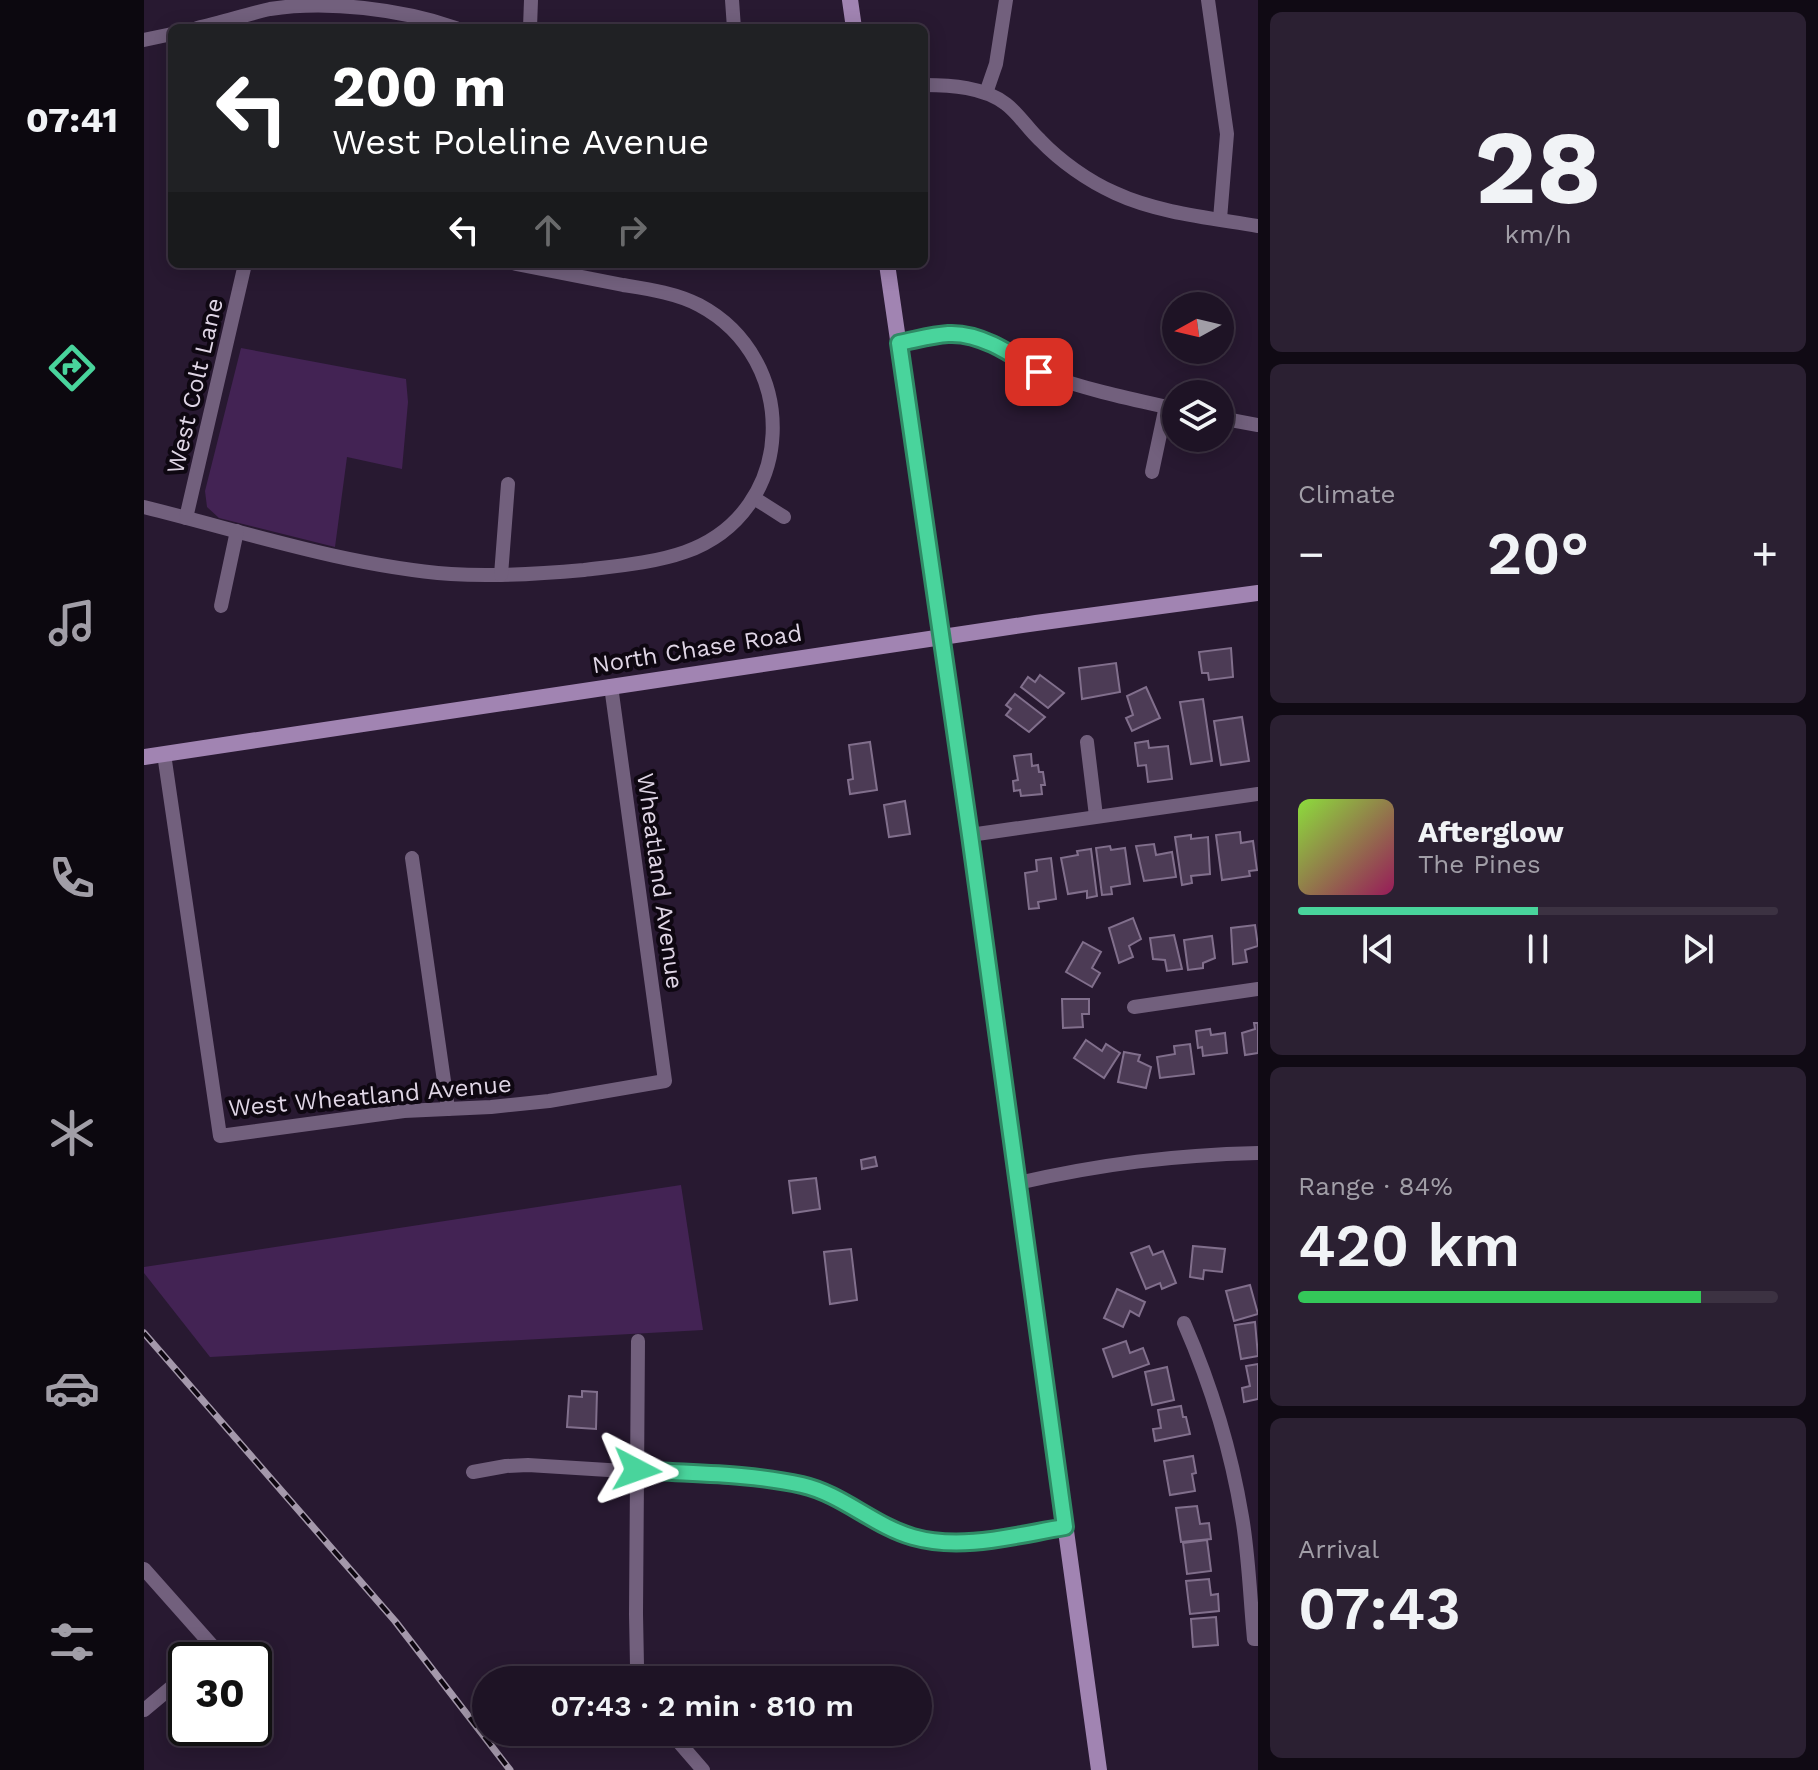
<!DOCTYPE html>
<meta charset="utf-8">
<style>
body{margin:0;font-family:"Work Sans",sans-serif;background:#2b2032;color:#f1f3f6;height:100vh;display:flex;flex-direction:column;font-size:30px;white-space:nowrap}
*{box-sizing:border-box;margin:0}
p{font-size:26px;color:#a19ea7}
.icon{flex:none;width:44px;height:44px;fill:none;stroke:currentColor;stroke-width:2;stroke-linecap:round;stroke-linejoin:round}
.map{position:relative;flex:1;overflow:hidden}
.sheet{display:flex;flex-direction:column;gap:12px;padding:12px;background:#100a14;width:560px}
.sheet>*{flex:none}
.top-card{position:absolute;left:24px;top:24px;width:760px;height:244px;border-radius:12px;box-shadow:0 4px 20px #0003,0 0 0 2px #3c3242;background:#202124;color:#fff;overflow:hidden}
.needle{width:52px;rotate:262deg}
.tools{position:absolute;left:1018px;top:292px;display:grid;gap:16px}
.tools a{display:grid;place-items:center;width:72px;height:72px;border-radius:50%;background:#1e1325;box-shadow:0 4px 20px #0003,0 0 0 2px #3c3242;font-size:40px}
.speed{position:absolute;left:24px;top:1642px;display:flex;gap:16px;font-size:40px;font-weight:700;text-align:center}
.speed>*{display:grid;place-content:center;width:104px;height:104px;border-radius:50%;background:#1e1325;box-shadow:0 4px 20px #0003,0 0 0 2px #3c3242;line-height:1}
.speed .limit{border:4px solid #111;border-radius:12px;background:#fff;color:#111}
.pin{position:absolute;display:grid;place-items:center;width:68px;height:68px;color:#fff;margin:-34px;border-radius:16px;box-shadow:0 4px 12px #0006}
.me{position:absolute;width:88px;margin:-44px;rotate:94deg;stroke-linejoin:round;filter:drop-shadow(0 0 6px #0008)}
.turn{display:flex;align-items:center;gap:28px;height:168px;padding:0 32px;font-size:36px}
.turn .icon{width:104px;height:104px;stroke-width:2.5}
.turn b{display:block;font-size:56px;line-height:68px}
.lanes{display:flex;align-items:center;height:76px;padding:0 32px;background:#0003;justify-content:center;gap:40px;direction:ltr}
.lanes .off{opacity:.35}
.big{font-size:60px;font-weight:600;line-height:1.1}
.sheet .card{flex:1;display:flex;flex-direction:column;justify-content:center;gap:12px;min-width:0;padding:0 28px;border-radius:12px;background:#2b2032}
.sheet .dial{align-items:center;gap:0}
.dial b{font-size:104px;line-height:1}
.song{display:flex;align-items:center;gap:24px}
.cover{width:96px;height:96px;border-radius:12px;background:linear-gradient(135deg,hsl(90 70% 55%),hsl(330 70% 35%))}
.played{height:8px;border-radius:4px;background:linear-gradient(90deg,#49d49c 50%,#3c3242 50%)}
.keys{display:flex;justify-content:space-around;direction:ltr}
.heat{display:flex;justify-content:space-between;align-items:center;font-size:44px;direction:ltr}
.charge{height:12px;border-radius:6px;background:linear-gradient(90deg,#34c759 84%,#3c3242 0)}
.trip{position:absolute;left:328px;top:1666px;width:460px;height:80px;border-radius:40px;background:#1e1325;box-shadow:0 4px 20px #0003,0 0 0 2px #3c3242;font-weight:600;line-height:80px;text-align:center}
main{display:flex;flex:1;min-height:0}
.tab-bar{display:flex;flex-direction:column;width:144px;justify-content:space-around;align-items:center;background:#0c080f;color:#a19ea7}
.tab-bar .icon{width:56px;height:56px}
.tab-bar .current{color:#49d49c}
.tab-bar b{font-size:36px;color:#f1f3f6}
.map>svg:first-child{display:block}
.green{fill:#432354}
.building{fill:#4c3b55;stroke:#816f8c;stroke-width:2}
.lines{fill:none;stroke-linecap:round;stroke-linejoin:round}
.street{stroke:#72607d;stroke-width:14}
.secondary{stroke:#a184b2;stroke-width:16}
.rail-casing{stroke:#a498ab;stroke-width:7}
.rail{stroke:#0e0711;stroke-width:4;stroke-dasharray:12;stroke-linecap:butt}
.route-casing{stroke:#2f8a65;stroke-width:20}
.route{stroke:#49d49c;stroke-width:14}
.labels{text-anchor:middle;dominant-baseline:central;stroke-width:8;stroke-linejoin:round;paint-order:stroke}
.street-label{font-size:24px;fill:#dfd5e5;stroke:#0e0711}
</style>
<main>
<nav class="tab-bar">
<b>07:41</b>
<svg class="icon current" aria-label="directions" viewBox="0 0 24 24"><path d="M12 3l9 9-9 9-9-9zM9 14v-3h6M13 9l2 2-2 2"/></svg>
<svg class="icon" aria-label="music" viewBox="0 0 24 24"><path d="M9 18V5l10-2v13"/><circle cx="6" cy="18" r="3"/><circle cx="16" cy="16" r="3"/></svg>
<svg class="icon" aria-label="phone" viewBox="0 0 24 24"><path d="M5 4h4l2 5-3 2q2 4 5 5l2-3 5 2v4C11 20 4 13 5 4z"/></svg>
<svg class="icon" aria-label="climate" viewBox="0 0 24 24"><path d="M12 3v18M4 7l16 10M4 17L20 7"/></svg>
<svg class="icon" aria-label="car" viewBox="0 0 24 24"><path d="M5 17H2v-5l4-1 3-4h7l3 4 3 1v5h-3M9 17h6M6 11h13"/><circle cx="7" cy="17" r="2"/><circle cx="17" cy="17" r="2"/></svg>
<svg class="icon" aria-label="filters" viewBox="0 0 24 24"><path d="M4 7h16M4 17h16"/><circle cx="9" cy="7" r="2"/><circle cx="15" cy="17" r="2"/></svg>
</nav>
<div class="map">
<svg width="1114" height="1770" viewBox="0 0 1114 1770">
<rect width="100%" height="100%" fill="#281931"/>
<g class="green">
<path d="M97 348 262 379 264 402 258 469 203 457 191 547 75 518 63 507 61 491Z"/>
<path d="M537 1185 559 1330 66 1357 0 1273V1267Z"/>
</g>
<g class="building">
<path d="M1087 648 1089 677 1065 680 1064 673H1058L1055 652Z"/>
<path d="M972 663 976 692 938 699 935 668Z"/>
<path d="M896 675 920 693 904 708 877 687 884 677 891 682Z"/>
<path d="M1002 687 1016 718 988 731 982 718 989 715 983 696Z"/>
<path d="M871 694 901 717 885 732 862 715 867 709 862 705Z"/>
<path d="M1059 699 1068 761 1047 764 1036 702Z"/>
<path d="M1098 717 1105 761 1077 765 1070 721Z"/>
<path d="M1004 741 1005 748 1024 746 1028 779 1004 782 1002 765 994 766 991 743Z"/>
<path d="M726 742 733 790 706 794 704 780 709 779 705 745Z"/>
<path d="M887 754 888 766 894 765 895 772H899L901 785H897L898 794 877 796 876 790 870 791 869 781 874 780 870 756Z"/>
<path d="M761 801 766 834 745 837 740 805Z"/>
<path d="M1096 832 1097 843 1109 841 1113 870 1105 871 1106 876 1078 880 1072 835Z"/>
<path d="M1047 835V839L1064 837 1066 874 1047 876 1048 883 1038 885 1031 837Z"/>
<path d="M1010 844 1012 855 1028 852 1032 877 1000 881 992 846Z"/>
<path d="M966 846 967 850 981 848 986 884 967 887 968 894 958 895 952 848Z"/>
<path d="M947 849 953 896 943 898V891L924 894 917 858 934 855 933 851Z"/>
<path d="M907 858 912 899 894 902 895 908 885 909 881 873 893 871 892 860Z"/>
<path d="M989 918 997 939 985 946 989 957 975 963 965 928Z"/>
<path d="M1111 925 1114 946 1101 950 1103 962 1089 964 1087 928Z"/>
<path d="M1030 935 1038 969 1023 971 1021 960 1009 959 1006 938Z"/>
<path d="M1068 936 1071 958 1059 963V968L1044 970 1040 940Z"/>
<path d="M939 942 957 952 948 968 956 973 948 987 922 972Z"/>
<path d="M918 999H945V1014H938L939 1027 919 1028Z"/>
<path d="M1110 1023H1114V1053L1101 1055 1098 1033 1111 1029Z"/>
<path d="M1066 1029 1067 1035 1081 1033 1083 1053 1059 1056 1058 1047 1054 1048 1052 1031Z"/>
<path d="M942 1040 958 1051 962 1044 976 1053 960 1078 930 1058Z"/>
<path d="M1046 1044 1050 1074 1016 1078 1013 1057 1031 1054 1030 1046Z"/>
<path d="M980 1052 996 1055 994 1061 1007 1067 1002 1088 974 1082Z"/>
<path d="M731 1157 733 1166 718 1169 717 1160Z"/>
<path d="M672 1178 676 1209 649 1213 645 1181Z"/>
<path d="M1005 1246 1009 1255 1019 1251 1032 1283 1018 1289 1016 1283 1002 1289 987 1253Z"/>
<path d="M1049 1246 1081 1249 1078 1272 1060 1270 1059 1279 1046 1277Z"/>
<path d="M707 1249 713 1300 686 1304 680 1252Z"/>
<path d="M1106 1285 1114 1314 1090 1321 1082 1291Z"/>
<path d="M973 1289 1001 1302 995 1316 986 1311 979 1327 960 1318Z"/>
<path d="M1111 1322 1114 1356 1097 1359 1091 1325Z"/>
<path d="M982 1341 986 1353 999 1348 1005 1364 969 1377 959 1349Z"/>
<path d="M1114 1364V1399L1100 1402 1098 1388 1106 1386 1102 1366Z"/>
<path d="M1023 1367 1030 1400 1008 1405 1001 1372Z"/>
<path d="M438 1391 453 1392 452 1429 423 1427 425 1396 438 1397Z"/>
<path d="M1037 1406 1039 1417H1042L1046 1434 1011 1441 1009 1429 1017 1428 1014 1410Z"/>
<path d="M1049 1456 1052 1473 1048 1474 1051 1491 1026 1495 1020 1461Z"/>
<path d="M1053 1506 1056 1524 1065 1523 1067 1539 1037 1542 1032 1508Z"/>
<path d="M1063 1540 1067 1571 1043 1574 1039 1543Z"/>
<path d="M1065 1579 1067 1595 1074 1594 1075 1611 1046 1614 1042 1581Z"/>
<path d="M1072 1617 1074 1645 1049 1647 1047 1619Z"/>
</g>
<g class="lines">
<g class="street">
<path d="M588 0 590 28"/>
<path d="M1064 0 1083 134 1076 219"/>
<path d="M53 28C77 23 103 14 126 9 183 0 257 9 312 28"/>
<path d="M386 28 387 0"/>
<path d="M0 40 28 34"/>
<path d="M780 85C807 85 840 87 862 104 875 114 884 129 896 140 916 161 944 181 971 193 1014 213 1067 218 1114 226"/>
<path d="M842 93 852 64 862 0"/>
<path d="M755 343C806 334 819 330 868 355 879 360 888 369 900 374 943 390 987 399 1032 409"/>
<path d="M1076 418 1114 425"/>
<path d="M1008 472 1022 406"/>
<path d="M610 498 640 517"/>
<path d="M0 507C101 532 203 566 307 574 352 577 396 574 440 570 473 566 510 563 541 552 654 512 657 359 555 305 532 293 504 289 479 285 444 278 408 271 372 264"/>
<path d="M42 518 101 264"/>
<path d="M357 575 364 484"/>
<path d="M77 606 93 531"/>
<path d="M943 742 952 816"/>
<path d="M20 754 76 1136 260 1111 347 1107 405 1101 521 1081 467 686"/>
<path d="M826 835 1114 794"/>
<path d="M268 858 304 1109"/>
<path d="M990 1007 1114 989"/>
<path d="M874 1183C957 1164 1029 1155 1114 1153"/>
<path d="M1040 1323C1067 1385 1087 1450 1098 1517 1105 1557 1106 1599 1110 1639H1114"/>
<path d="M494 1341 492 1614 493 1666 497 1680"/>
<path d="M329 1472 362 1466 384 1465 625 1480 662 1486 768 1537 802 1543 833 1541 921 1527"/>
<path d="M0 1569 72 1650 59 1660"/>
<path d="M0 1710 42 1675"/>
<path d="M526 1732 559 1770"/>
</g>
<g class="secondary">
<path d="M706 0 710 28"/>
<path d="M743 264 826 835 955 1770"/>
<path d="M0 757 892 623 1114 593"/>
</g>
<defs>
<path id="rail" d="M0 1333 251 1621 366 1770"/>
</defs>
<use href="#rail" class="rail-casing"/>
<use href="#rail" class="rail"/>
</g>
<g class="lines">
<defs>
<path id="route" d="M493 1470C548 1474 605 1473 658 1485 698 1494 730 1526 769 1537 818 1551 872 1535 921 1527L826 835 755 343C771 340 788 335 804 334 837 332 869 355 895 372"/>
</defs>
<use href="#route" class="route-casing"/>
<use href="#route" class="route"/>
</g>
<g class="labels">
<g class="street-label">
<text transform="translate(51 386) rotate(-77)">West Colt Lane</text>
<text transform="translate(553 649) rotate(-9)">North Chase Road</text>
<text transform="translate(516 881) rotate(82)">Wheatland Avenue</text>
<text transform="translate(226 1096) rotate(-5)">West Wheatland Avenue</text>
</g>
</g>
</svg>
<div class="tools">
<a><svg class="needle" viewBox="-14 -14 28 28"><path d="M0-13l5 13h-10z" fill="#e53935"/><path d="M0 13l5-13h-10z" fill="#a19ea7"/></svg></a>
<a><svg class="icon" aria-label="layers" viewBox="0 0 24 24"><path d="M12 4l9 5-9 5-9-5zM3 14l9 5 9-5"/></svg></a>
</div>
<div class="speed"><div class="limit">30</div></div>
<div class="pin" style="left:895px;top:372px;background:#d93025"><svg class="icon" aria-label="arrive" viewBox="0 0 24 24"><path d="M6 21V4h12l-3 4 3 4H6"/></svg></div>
<svg class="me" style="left:493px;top:1470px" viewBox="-20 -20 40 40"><path d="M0-17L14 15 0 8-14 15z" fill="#49d49c" stroke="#fff" stroke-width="4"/></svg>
<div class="trip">07:43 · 2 min · 810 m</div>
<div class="top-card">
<div class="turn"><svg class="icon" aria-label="left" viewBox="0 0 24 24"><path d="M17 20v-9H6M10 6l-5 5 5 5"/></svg><div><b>200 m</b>West Poleline Avenue</div></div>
<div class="lanes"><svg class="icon" aria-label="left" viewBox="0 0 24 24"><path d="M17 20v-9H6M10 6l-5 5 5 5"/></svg><svg class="icon off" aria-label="ahead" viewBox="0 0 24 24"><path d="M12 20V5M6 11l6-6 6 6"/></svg><svg class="icon off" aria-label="right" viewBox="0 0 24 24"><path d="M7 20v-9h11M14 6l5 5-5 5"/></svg></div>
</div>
</div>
<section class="sheet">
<div class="card dial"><b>28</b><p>km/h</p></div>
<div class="card"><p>Climate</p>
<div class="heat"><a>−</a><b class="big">20°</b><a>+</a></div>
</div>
<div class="card">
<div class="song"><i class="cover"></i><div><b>Afterglow</b><p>The Pines</p></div></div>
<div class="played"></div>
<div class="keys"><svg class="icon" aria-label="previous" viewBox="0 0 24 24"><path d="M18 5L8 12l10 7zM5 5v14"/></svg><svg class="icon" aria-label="pause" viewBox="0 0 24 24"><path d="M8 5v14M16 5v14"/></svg><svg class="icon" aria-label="next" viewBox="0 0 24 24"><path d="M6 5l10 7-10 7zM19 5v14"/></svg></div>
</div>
<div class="card"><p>Range · 84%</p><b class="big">420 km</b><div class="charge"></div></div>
<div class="card"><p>Arrival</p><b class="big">07:43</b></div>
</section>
</main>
